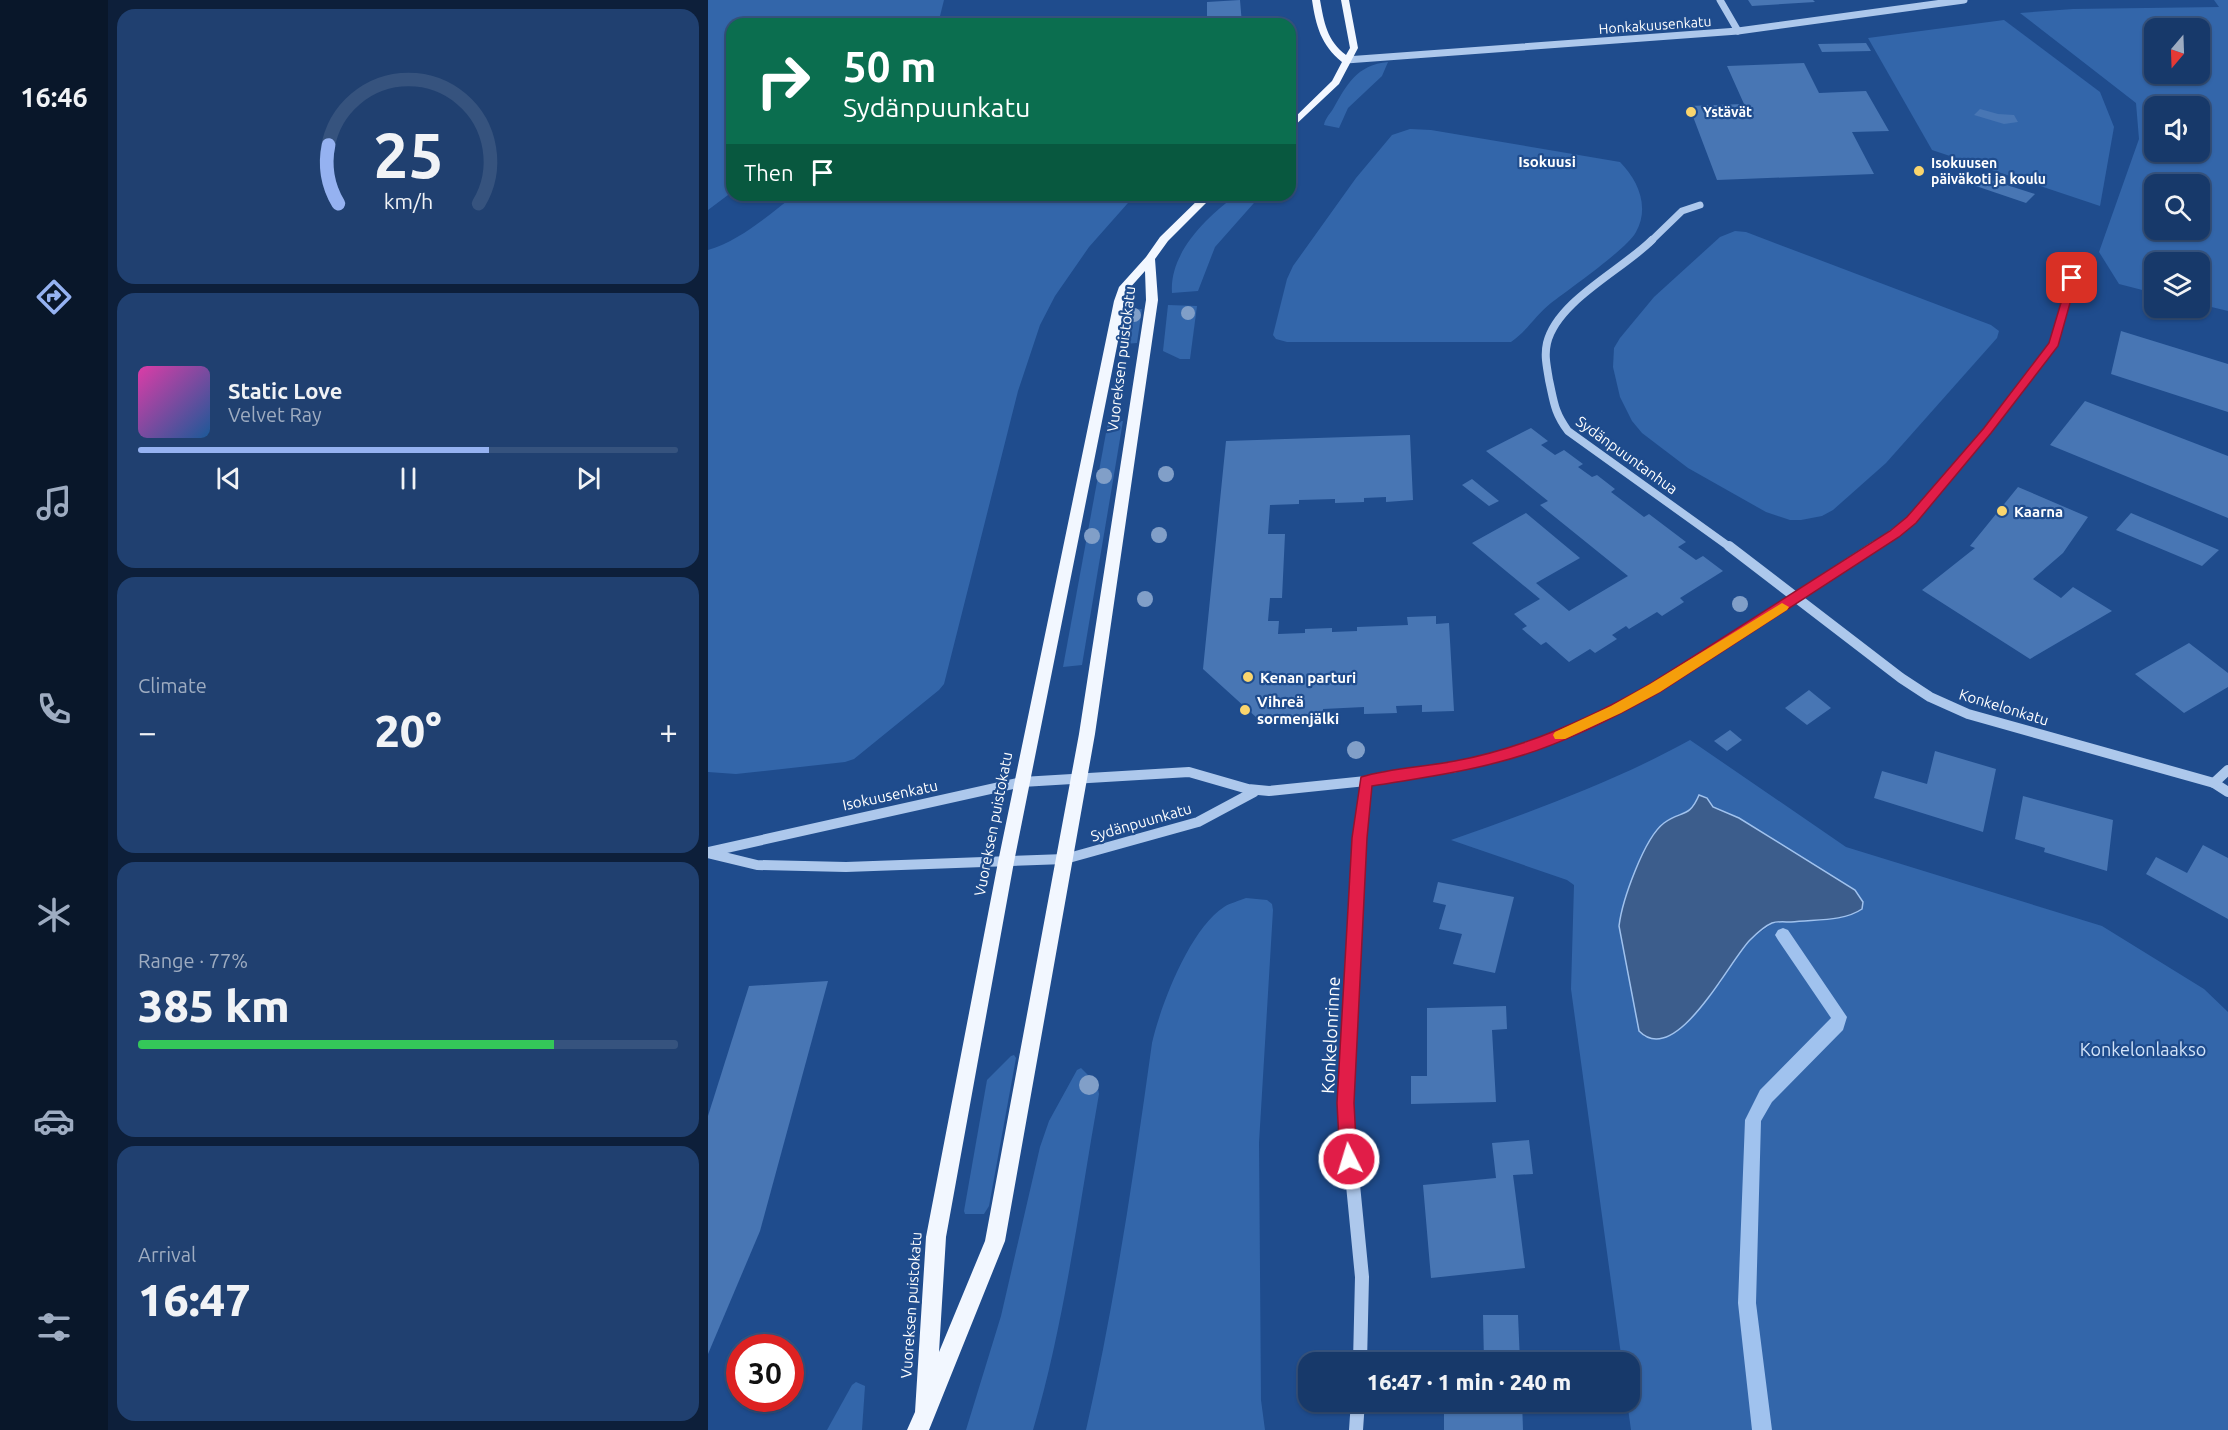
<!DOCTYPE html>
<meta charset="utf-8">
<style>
body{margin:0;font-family:Ubuntu,sans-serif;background:#204070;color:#f1f3f6;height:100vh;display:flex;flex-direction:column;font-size:22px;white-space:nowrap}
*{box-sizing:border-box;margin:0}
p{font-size:20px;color:#9eacc1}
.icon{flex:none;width:33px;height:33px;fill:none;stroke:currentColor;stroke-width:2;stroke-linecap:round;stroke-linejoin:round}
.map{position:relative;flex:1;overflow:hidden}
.panel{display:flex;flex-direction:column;gap:9px;padding:9px;background:#0d1f3a;width:600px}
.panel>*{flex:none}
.top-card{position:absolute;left:18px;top:18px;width:570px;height:183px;border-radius:18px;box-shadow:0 2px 4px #0004,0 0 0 2px #36537e;background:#0b6e4f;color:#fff;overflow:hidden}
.needle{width:39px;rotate:199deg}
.fabs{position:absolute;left:1436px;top:18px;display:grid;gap:12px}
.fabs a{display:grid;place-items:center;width:66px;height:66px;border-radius:12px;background:#17396a;box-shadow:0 2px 4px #0004,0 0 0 2px #36537e;font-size:30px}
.speed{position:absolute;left:18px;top:1334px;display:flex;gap:12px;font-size:30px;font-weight:700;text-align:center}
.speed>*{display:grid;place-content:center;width:78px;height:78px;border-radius:50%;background:#17396a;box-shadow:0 2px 4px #0004,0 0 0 2px #36537e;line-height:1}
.speed .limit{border:9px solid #d22;background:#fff;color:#111}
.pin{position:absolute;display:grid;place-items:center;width:51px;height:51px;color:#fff;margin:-26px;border-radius:12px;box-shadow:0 3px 9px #0006}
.me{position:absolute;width:66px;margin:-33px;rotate:355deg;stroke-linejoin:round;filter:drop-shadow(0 0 4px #0008)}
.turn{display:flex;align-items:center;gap:21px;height:126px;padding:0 18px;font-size:27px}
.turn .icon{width:78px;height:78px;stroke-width:2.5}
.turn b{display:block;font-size:42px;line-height:51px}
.then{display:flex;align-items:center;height:57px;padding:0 18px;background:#0003;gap:12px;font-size:22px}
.big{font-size:45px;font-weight:800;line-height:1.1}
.panel .card{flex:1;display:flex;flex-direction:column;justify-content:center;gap:9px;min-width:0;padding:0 21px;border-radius:18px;background:#204070}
.panel .dial{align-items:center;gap:0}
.dial svg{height:156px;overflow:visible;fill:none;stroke:#36537e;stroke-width:7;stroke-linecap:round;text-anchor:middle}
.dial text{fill:#f1f3f6;stroke:none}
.song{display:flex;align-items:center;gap:18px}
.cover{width:72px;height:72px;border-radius:9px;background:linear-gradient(135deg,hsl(320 70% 55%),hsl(210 70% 35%))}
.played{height:6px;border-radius:3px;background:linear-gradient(90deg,#95b2f1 65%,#36537e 65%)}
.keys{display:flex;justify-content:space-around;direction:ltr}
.heat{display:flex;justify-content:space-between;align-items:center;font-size:33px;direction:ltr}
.charge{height:9px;border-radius:4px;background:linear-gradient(90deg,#34c759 77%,#36537e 0)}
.trip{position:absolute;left:590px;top:1352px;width:342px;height:60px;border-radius:18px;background:#17396a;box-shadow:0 2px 4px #0004,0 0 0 2px #36537e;font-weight:800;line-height:60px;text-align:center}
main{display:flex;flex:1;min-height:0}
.tabs{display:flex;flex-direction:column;width:108px;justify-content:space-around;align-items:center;background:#09172a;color:#9eacc1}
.tabs .icon{width:42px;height:42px}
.tabs .on{color:#95b2f1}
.tabs b{font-size:27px;color:#f1f3f6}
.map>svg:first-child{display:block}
.green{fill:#36a;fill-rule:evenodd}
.water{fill:#3c5d8c;stroke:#a0c2ee;stroke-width:1.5}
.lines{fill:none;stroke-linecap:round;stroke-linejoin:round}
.stream{fill:#a0c2ee;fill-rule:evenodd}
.building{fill:#4876b4}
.minor-far3{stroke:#adc8ec;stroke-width:7}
.minor-far2{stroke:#adc8ec;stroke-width:8}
.minor-far1{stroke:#adc8ec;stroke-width:10}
.minor{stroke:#adc8ec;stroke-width:14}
.major{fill:#f2f7ff;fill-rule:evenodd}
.tree{fill:#819fc8}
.route{fill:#e11d48;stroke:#92132f;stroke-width:1.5}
.slow{fill:#f59e0b}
.poi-dot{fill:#fad56d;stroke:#1f4c8d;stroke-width:2}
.labels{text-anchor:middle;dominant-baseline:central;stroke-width:4.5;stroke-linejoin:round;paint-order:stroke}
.far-street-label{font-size:14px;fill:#fff;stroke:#1f4c8d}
.far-poi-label{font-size:14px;font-weight:bold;fill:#fff;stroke:#1f4c8d;text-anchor:start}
.far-quarter-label{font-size:15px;font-weight:bold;fill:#fff;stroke:#1f4c8d}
.street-label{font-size:15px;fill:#fff;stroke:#1f4c8d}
.poi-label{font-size:15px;font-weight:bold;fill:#fff;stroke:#1f4c8d;text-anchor:start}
.near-street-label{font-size:18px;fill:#fff;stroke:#1f4c8d}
.near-park-label{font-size:18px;fill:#d2e3f9;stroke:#1f4c8d}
</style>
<main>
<nav class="tabs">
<b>16:46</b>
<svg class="icon on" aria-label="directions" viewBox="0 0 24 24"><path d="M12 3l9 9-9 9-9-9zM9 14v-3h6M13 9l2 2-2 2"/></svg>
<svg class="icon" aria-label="music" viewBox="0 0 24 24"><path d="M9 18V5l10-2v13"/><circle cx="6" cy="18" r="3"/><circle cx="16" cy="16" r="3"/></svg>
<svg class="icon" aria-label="phone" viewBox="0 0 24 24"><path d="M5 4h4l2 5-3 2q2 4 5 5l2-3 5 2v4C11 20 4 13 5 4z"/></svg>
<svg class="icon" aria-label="climate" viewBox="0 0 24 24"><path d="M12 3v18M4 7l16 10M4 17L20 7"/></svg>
<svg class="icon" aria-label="car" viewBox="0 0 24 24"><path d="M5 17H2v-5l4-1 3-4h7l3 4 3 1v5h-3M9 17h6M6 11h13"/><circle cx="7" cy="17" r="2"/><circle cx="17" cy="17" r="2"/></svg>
<svg class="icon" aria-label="filters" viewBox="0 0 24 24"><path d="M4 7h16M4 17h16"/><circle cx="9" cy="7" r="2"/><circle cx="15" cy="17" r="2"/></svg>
</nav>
<section class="panel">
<div class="card dial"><svg viewBox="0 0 100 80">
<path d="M14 69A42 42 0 1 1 86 69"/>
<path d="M14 69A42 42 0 0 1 9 39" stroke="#95b2f1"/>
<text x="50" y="56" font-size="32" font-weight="700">25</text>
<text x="50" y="72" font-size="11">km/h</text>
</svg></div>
<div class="card">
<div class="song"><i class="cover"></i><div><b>Static Love</b><p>Velvet Ray</p></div></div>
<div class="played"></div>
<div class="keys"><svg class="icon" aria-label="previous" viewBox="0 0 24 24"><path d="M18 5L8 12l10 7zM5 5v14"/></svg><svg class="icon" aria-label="pause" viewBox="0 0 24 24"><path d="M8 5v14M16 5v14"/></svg><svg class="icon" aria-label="next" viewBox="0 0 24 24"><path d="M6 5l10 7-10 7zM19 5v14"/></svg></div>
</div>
<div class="card"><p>Climate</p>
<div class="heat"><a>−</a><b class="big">20°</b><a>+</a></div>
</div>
<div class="card"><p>Range · 77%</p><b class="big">385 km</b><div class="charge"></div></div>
<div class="card"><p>Arrival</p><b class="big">16:47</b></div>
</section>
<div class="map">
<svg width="1520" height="1430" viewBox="0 0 1520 1430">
<rect width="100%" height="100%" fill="#1f4c8d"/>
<g class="green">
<path d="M0 0H236L230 24H24V192L0 210Z"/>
<path d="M1506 0H1520V311L1491 304V262H1446V293L1411 284 1391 252 1431 139 1428 103 1312 13 1365 9 1511 7ZM1446 28H1491V74H1446ZM1446 106H1491V152H1446ZM1491 184V230H1446V184Z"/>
<path d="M1296 20 1392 92 1406 127 1392 206 1224 150 1160 38Z"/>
<path d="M680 62 674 76 640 108 631 128 616 125C617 119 621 115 625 109 639 84 649 65 680 62Z"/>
<path d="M702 129 723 130 912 162C930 180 942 207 928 232 920 248 860 290 843 303 828 315 818 332 803 342H579L568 339 565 335 579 279 585 266 648 178 684 135Z"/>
<path d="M87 195H427L381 247 347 296 332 325 310 391 236 684 231 690 146 759 137 762 28 774 0 772V250C33 240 59 216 87 195Z"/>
<path d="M529 195H553L507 247 490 291 464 293C461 253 499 216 529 195Z"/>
<path d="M1027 231 1038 232 1283 325 1291 331 1289 338 1178 463 1125 510 1114 516 1093 520H1082L1058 512 980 468 934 433 924 421 912 397 905 367 906 348 912 338 946 297 1012 237Z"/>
<path d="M460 305 489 306 482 359H472L455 351Z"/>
<path d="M434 309 429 343 415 344 421 310Z"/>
<path d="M415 421 374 665 355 667 400 422Z"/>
<path d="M982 740 1138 847 1394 926 1496 989 1520 1012V1430H923L919 1401 921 1362H914L863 989 866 885 859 880 743 840C825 811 906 782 982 740ZM991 796 999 798 1004 807 1011 811 1031 818 1063 837 1135 917 1065 923 1044 938 1031 952 1012 983 937 1037 931 1031 911 926 962 819 986 808Z"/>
<path d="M538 898 559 900 564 904 565 910 551 1143 553 1400 557 1430H378C407 1302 426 1173 444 1043 453 1004 482 929 516 907 522 903 531 901 538 898Z"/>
<path d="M306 1055 308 1058 281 1206 276 1214H257L256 1211 279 1080 303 1056Z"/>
<path d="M373 1068 389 1084 391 1094C371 1206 357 1321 325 1430H258L293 1316 332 1147 341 1121 369 1070Z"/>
<path d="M148 1382 157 1386 154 1430H119L144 1385Z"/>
</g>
<path class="water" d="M991 795 999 798 1005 807 1031 818 1147 890 1155 902 1154 909C1135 922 1106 919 1083 922 1077 922 1070 921 1064 923 1057 926 1048 934 1042 940 1021 961 968 1069 931 1031L911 926C914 901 936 838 956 823 973 810 981 819 991 795Z"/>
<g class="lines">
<path class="stream" d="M1075 928 1080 930 1139 1017 1135 1030 1064 1102 1053 1121 1048 1303 1064 1430H1044L1030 1303 1037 1120 1052 1090 1123 1018 1070 940 1067 935 1070 930Z"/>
</g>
<g class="building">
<path d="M532 0 534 24H392L396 16 499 18V2Z"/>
<path d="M1040 0H1105L1107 2 1044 6Z"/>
<path d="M1158 43 1163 51 1114 52 1110 44Z"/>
<path d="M1096 63 1111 93 1158 91 1181 131 1144 132 1166 174 1009 180 981 106 1036 104 1019 66Z"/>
<path d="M1272 109 1290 114 1306 115 1310 122 1296 124 1266 115Z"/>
<path d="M1271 176 1327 194 1318 203 1262 184Z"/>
<path d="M1413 331 1520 364V412L1403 374Z"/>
<path d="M1377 401 1520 456V518L1342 445Z"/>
<path d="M823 428 840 441 833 445 847 455 856 450 875 464 870 467 884 477 889 475 907 489 903 492 936 517 941 514 978 542 970 547 988 560 995 556 1015 571 972 598 976 602 954 616 949 612 921 629 918 626 904 635 909 639 887 653 882 649 861 662 838 642 833 645 814 629 819 626 806 614 832 599 764 543 818 513 872 558 828 583 861 611 920 576 832 505 840 501 778 451Z"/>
<path d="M702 435 705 500 678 502V497L656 498V502L627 503V499L591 500V504L562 505 560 534H577L574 598H562L560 621H571L570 634 597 633V629L624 628V632L649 631V627L700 625 699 617 728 616V624L741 623 746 711 714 712V705L688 706 689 713 656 714V707L615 709V716L549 718 495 669 518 441Z"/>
<path d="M764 479 791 501 781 506 754 485Z"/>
<path d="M1310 487 1380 517 1355 553 1325 579 1353 598 1365 587 1404 611 1322 659 1214 590 1267 548 1262 546Z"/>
<path d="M1423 513 1511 550 1494 566 1408 530Z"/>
<path d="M1481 643 1520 673V687L1476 713 1427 674Z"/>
<path d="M1101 690 1123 708 1099 725 1077 708Z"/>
<path d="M1022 730 1034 740 1019 751 1006 741Z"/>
<path d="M1227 751 1288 769 1275 832 1166 798 1174 771 1219 784Z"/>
<path d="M1315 796 1405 820 1399 871 1336 852 1337 848 1307 839Z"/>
<path d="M1495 845 1520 858V919L1438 874 1448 857 1479 873Z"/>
<path d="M730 882 806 897 787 973 745 964 754 934 731 929 738 905 725 902Z"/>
<path d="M120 981 52 1231 0 1354V1116L41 986Z"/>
<path d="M798 1006 799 1029 784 1030 788 1102 703 1104V1076H719V1008Z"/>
<path d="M821 1140 825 1174 805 1175 817 1268 723 1278 715 1185 788 1178 784 1143Z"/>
<path d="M775 1315H810L812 1362H776Z"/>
<path d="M736 1401H814L815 1430H736Z"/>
</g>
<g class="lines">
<g class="minor-far3">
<path d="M1012 0 1030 31"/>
<path d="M638 60 1030 31 1256 0"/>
<path d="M942 242 974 211 992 205"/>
</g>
<g class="minor-far2">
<path d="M944 240C914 270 849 301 839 343 836 356 839 367 841 380 846 402 846 412 860 431L1023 548"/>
<path d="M1165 548 1203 520 1280 430 1346 344 1364 278"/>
</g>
<g class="minor-far1">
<path d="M1021 546 1193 678 1222 697 1260 714 1506 783 1520 792"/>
<path d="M1506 783 1520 770"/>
<path d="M0 852 314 782 481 772 540 789 561 791 658 781 748 767 789 757 850 736 908 710 947 688 1167 546"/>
<path d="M0 853 49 865 138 867 357 859 490 822 546 792"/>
<path d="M646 937 658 781"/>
</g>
<g class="minor">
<path d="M646 935 637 1103 654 1277 652 1362"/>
<path d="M648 1430 650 1401"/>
</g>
<g class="major">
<path d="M604 0H612C616 22 619 41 638 55L642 48 633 0H641L650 48 631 84 582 130V122L624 81 634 62C613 45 608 26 604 0Z"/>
<path d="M495 195H506L460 241 447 259 450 300 387 734 297 1241 221 1430H199L207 1412 218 1237 290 862 406 301 411 287 438 257 452 237ZM437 271 438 300 371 734 277 1241 231 1352 238 1237 306 862 418 301 420 290Z"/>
</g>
</g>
<g class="tree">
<circle cx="480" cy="313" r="7"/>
<circle cx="426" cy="315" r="7"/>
<circle cx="458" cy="474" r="8"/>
<circle cx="396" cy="476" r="8"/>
<circle cx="451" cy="535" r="8"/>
<circle cx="384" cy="536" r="8"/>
<circle cx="437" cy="599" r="8"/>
<circle cx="1032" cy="604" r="8"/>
<circle cx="648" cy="750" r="9"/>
<circle cx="381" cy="1085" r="10"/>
</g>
<path class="route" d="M1361 276 1369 278 1350 346 1283 433 1208 523 1191 537 952 692C900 721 845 749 787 763 747 774 705 779 664 786L659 838 646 1103 649 1159 647 1165 641 1167 634 1165 632 1159 629 1103 644 838 653 777C682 768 716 767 747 761 817 748 881 719 942 684L1182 531 1199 517 1276 428 1341 343Z"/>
<path class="slow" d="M1074 603 1081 607 1079 610 952 692 913 713 857 739H847L845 735 847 732 903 706 942 684Z"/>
<g class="poi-dot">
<circle cx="983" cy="112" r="6"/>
<circle cx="1211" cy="171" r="6"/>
<circle cx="1294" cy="511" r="6"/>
<circle cx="540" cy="677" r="6"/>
<circle cx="537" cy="710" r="6"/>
</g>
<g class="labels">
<g class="far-street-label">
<text transform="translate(947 25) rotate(-4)">Honkakuusenkatu</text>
</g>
<g class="far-poi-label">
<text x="995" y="112">Ystävät</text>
<text x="1223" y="163">Isokuusen<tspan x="1223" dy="16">päiväkoti ja koulu</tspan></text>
</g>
<g class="far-quarter-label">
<text x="839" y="161">Isokuusi</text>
</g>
<g class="street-label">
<text transform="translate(413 359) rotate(-83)">Vuoreksen puistokatu</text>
<text transform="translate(919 455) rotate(36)">Sydänpuuntanhua</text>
<text transform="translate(1296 707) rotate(17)">Konkelonkatu</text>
<text transform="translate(182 795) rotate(-12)">Isokuusenkatu</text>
<text transform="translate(433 822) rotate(-16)">Sydänpuunkatu</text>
<text transform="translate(285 824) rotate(-79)">Vuoreksen puistokatu</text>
<text transform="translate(203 1305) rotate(-86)">Vuoreksen puistokatu</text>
</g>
<g class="poi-label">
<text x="1306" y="511">Kaarna</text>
<text x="552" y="677">Kenan parturi</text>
<text x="549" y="701">Vihreä<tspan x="549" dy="17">sormenjälki</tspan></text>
</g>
<g class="near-street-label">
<text transform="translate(622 1035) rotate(-87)">Konkelonrinne</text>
</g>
<g class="near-park-label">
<text x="1435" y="1049">Konkelonlaakso</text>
</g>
</g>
</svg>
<div class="fabs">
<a><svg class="needle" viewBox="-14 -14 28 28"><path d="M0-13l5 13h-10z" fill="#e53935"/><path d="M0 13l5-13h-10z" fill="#9eacc1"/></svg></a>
<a><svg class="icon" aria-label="sound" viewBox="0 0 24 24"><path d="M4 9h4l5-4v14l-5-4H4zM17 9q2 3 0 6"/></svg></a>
<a><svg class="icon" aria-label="search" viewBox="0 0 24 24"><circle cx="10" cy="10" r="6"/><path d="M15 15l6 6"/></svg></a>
<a><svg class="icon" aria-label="layers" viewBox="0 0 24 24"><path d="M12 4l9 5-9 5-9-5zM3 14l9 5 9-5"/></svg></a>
</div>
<div class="speed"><div class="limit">30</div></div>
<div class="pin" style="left:1364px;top:278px;background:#d93025"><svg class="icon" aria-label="arrive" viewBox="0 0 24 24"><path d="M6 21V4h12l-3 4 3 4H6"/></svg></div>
<svg class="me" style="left:641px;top:1159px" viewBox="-20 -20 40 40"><circle r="17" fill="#e11d48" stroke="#fff" stroke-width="3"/><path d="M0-11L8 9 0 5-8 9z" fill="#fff"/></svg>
<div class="trip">16:47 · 1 min · 240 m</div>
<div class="top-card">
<div class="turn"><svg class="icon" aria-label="right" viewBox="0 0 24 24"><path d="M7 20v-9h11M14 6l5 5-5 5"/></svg><div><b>50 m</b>Sydänpuunkatu</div></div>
<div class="then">Then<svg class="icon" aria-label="arrive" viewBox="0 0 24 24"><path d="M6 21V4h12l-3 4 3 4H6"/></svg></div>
</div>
</div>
</main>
